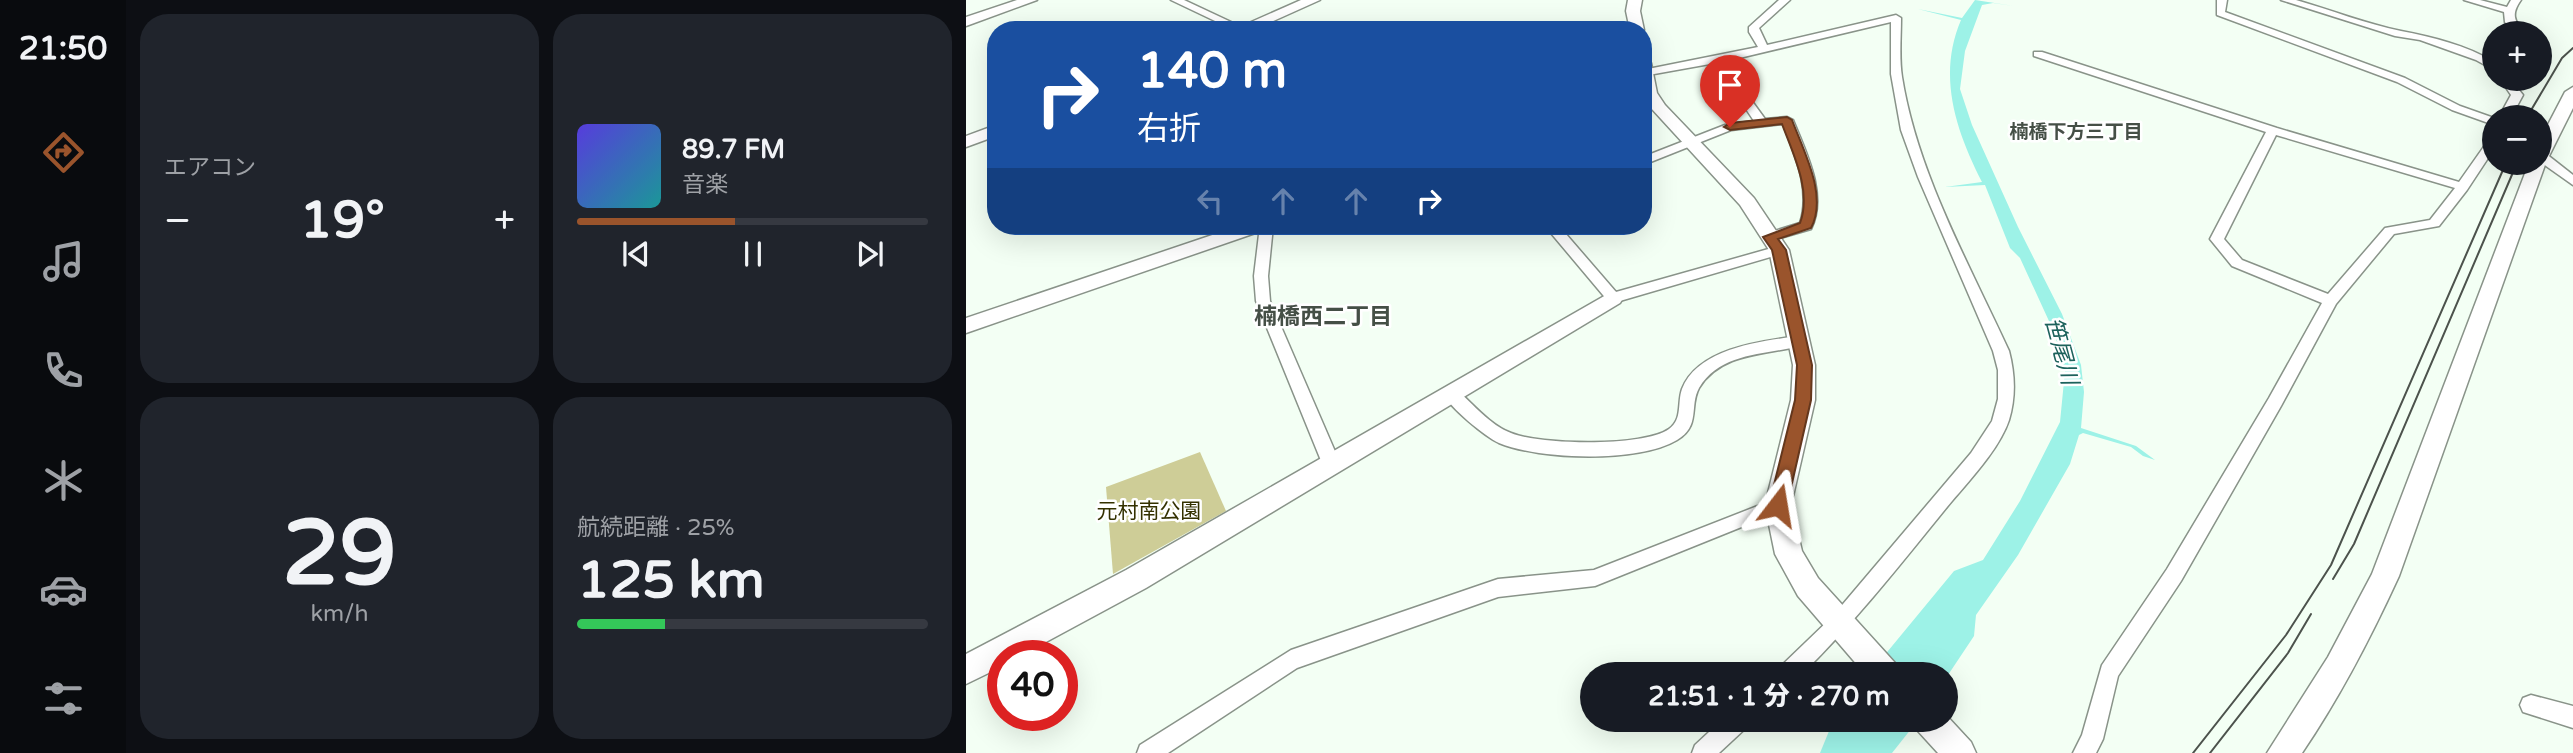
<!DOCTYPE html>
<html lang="ja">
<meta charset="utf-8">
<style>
body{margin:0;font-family:"Varela Round","Noto Sans JP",sans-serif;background:#20242c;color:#f1f3f6;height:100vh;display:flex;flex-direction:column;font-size:26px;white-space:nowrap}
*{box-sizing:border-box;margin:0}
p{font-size:23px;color:#9ea1a6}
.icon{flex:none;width:38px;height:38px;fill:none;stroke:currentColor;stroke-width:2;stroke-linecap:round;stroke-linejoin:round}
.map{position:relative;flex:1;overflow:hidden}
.side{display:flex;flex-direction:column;gap:14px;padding:14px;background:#0d0f14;width:840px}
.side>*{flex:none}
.top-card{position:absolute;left:21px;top:21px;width:665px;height:214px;border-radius:28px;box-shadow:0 7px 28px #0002;background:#1a4fa0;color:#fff;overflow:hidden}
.buttons{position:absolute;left:1516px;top:21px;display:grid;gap:14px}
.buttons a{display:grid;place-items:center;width:70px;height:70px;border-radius:50%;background:#171b24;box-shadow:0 7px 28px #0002;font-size:35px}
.speed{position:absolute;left:21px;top:640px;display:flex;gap:14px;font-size:35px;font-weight:700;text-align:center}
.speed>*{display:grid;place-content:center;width:91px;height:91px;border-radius:50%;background:#171b24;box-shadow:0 7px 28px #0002;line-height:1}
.speed .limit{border:10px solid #d22;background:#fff;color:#111}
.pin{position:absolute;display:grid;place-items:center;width:60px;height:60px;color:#fff;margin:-72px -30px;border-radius:50% 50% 50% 0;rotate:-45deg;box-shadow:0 0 7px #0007}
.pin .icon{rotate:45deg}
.me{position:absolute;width:77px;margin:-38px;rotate:14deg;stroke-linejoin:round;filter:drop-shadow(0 0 5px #0008)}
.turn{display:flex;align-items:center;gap:24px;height:147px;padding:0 35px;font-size:32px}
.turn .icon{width:91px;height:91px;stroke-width:2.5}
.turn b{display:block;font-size:49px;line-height:60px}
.lanes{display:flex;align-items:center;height:66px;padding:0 35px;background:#0003;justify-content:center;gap:35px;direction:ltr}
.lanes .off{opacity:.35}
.big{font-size:52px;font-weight:800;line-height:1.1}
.side .tile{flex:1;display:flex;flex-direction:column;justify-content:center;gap:10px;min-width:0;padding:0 24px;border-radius:28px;background:#20242c}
.side .dial{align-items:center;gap:0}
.dial b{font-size:91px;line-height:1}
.song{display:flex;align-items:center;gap:21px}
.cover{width:84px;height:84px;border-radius:10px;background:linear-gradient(135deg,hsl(250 70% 55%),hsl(180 70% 35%))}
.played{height:7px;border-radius:4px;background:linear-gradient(90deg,#9a542c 45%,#363941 45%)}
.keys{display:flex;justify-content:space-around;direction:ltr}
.heat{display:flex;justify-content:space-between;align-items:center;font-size:38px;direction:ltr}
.charge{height:10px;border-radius:5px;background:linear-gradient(90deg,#34c759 25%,#363941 0)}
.side .tiles{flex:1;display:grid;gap:14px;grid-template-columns:repeat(2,1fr)}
.trip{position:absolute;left:614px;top:662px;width:378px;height:70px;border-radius:35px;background:#171b24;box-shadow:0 7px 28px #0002;font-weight:800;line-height:70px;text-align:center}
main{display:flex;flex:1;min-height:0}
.tab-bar{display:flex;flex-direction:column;width:126px;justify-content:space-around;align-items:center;background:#090b0e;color:#9ea1a6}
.tab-bar .icon{width:49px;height:49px}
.tab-bar .current{color:#9a542c}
.tab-bar b{font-size:32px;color:#f1f3f6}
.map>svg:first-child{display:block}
.green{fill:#cecd97}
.water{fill:#9df2e7}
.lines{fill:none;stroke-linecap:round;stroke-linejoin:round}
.street-casing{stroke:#899389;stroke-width:3}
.secondary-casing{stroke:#899389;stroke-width:3}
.street{fill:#fff;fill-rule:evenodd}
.secondary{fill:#fff;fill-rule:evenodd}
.tram{stroke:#4c524c;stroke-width:2}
.route{fill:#9a542c;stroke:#64371d;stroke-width:2}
.labels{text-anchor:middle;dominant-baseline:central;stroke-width:5;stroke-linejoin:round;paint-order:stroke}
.far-neighbourhood-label{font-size:19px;font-weight:bold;fill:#454f46;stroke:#fff}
.park-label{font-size:21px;fill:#343100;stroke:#fff}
.neighbourhood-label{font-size:23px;font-weight:bold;fill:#454f46;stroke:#fff}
.water-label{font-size:23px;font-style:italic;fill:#1d625c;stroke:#fff}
</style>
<main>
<nav class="tab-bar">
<b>21:50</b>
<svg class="icon current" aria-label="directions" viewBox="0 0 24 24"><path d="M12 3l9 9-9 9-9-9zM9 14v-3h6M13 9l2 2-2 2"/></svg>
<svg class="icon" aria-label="music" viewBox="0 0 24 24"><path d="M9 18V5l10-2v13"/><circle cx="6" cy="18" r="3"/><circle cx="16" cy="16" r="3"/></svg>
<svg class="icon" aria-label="phone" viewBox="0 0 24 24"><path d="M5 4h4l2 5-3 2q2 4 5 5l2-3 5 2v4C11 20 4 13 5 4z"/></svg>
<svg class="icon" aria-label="climate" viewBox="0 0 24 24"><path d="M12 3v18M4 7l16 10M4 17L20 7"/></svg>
<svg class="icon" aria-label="car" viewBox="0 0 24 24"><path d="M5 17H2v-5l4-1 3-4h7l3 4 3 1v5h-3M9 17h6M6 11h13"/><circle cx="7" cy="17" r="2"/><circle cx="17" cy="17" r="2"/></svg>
<svg class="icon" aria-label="filters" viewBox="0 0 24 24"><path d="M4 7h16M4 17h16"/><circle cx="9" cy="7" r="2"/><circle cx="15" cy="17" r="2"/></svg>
</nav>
<section class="side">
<div class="tiles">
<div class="tile"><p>エアコン</p>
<div class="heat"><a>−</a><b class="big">19°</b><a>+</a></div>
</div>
<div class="tile">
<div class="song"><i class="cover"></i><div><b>89.7 FM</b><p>音楽</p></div></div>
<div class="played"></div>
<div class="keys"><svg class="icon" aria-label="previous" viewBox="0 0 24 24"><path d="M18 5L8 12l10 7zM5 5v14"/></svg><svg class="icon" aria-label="pause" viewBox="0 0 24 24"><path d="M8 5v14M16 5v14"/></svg><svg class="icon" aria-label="next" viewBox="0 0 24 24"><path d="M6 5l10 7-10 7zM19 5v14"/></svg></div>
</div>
<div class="tile dial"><b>29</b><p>km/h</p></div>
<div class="tile"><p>航続距離 · 25%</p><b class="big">125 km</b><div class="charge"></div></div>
</div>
</section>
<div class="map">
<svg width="1607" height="753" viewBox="0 0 1607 753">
<rect width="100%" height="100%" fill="#f3fff4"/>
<path class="green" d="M234 452 260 511 147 574 140 487Z"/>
<g class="water">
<path d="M1009 0 1048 6 1027 3 1016 5 999 51 994 89 1006 125 1052 227 1096 314 1115 365 1118 392 1115 428 1170 446 1189 460 1177 456 1165 447 1117 433 1113 435 1104 464 1052 555 1010 615 1008 636 980 678V674H903L988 571 1017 560 1054 501 1094 422 1099 371 1088 332 1054 258 1044 248 1019 185 979 187 1016 182C990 131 971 76 995 20L952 9 996 18Z"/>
<path d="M868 719H953L926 753H854Z"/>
</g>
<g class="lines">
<defs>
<g id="street">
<path d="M205 0H218L280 29 268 30Z"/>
<path d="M813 0H824L793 28 801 45 930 15 935 18C935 37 933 58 936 77 951 172 1003 264 1043 351 1049 374 1050 397 1043 420 1033 450 1001 483 981 507 934 565 889 622 836 674H811L814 667 866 617 1005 453 1026 421 1032 399V370L1027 351 952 177 935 130 925 74V22L765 60 772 82 799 119 821 117 827 120C840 152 862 195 845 229L804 241 797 237 799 234 834 223C845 190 829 155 817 124L765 130 677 165V157L759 125 788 121 762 82 755 62 677 76V70L792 47 783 32V27Z"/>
<path d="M1251 0H1261L1259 12 1439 78 1494 106 1528 118V125L1486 110 1431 82 1251 15Z"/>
<path d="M1315 0H1330C1365 10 1400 24 1435 31 1466 37 1500 45 1528 62V70L1510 60 1454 40 1429 36Z"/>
<path d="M1498 0H1514L1541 7 1545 0H1555C1545 14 1548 20 1558 33H1548L1539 22 1538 12Z"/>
<path d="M1068 52H1076L1311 128 1493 182 1524 138 1528 137V149L1501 190 1473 226 1428 234 1370 304 1315 406 1215 581 1152 676 1137 739 1130 753H1107L1116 735 1136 665 1201 569 1303 398 1356 303 1266 266 1244 239 1300 132 1068 56ZM1310 135 1489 188 1464 220 1419 228 1362 294 1276 260 1258 239Z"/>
<path d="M1534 79H1544L1557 95 1545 117H1533L1545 95Z"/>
<path d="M1573 153H1579L1607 175V185L1573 161Z"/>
<path d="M294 226H307L302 276 304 301 374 463 371 468 365 470 359 468 356 463 290 301 288 276Z"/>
<path d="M579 226H593L650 292 813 246 820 250 818 253 647 303 642 301Z"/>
<path d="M833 336 838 337 841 341 838 345C803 355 755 351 733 388 723 406 735 426 711 440 673 463 574 460 533 443 518 436 485 408 477 394L479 390H491C507 404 524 425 545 433 574 445 678 447 703 429 717 419 711 403 716 389 732 348 796 341 833 336Z"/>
<path d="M812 498 818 500 821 505 818 510 629 586 532 597 331 668 202 753H171L174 745 325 650 532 579 628 570Z"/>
<path d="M1565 695 1607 706V728L1557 712 1554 705 1557 698Z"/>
<path d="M757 719H784L781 727 753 753H726L729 745Z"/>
</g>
<g id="secondary">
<path d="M51 0H71L0 26V17Z"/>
<path d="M335 0H354L287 30H267Z"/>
<path d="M662 0H676L674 11 678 30 677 31 664 30 660 11Z"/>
<path d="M677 59 685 63 691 93 699 105 788 198 823 250 849 365V400L825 505 836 551 852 578 930 664 934 674H899L832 596 809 554 799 505 825 400 827 365 803 250 774 205 685 108 677 96Z"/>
<path d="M1607 87V108L1580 162 1433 576C1405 637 1374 697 1336 753H1301L1362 657 1406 574 1563 163H1573V142L1599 92Z"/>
<path d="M30 125V136L0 147V136Z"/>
<path d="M273 226H301L298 230 0 333V318Z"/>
<path d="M647 291 654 293 657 298 654 303 180 588 54 656H37V666L0 684V654L160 570Z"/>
<path d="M980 715 1005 742 1010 753H972L951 730 947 719H980Z"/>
</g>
</defs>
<use href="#street" class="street-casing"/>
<use href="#secondary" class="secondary-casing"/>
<use href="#street" class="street"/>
<use href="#secondary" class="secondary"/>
<g class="tram">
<path d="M1561 117 1596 58 1607 48"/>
<path d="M1367 579 1388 544 1551 163"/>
<path d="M1227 753 1320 635 1365 565 1540 163"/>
<path d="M1244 753 1322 653 1345 614"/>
</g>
</g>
<path class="route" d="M821 117 826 120C838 152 862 196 845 228L812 239 820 250 846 365 845 400 821 505 818 510 812 512 805 510 803 505 829 400 831 365 806 250 797 237 834 223C846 191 827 154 816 124L764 130 758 127 764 123Z"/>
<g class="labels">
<g class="far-neighbourhood-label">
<text x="1110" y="132">楠橋下方三丁目</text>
</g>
<g class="park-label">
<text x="183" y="511">元村南公園</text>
</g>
<g class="neighbourhood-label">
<text x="357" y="317">楠橋西二丁目</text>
</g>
<g class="water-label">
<text transform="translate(1095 351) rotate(75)">笹尾川</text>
</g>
</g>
</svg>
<div class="buttons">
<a>+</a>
<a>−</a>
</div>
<div class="speed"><div class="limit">40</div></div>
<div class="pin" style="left:764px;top:127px;background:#d93025"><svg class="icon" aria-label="arrive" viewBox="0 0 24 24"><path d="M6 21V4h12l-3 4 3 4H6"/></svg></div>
<svg class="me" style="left:812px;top:505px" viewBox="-20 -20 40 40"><path d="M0-17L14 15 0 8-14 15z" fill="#9a542c" stroke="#fff" stroke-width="4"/></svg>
<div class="trip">21:51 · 1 分 · 270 m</div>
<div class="top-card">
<div class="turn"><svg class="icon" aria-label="right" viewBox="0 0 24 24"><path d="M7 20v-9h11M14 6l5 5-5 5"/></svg><div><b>140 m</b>右折</div></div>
<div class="lanes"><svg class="icon off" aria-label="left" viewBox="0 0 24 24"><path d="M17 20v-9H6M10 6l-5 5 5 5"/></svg><svg class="icon off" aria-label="ahead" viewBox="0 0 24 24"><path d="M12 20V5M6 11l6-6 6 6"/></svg><svg class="icon off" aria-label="ahead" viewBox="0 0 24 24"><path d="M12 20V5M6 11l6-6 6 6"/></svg><svg class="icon" aria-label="right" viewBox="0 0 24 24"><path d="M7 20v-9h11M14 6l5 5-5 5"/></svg></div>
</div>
</div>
</main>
